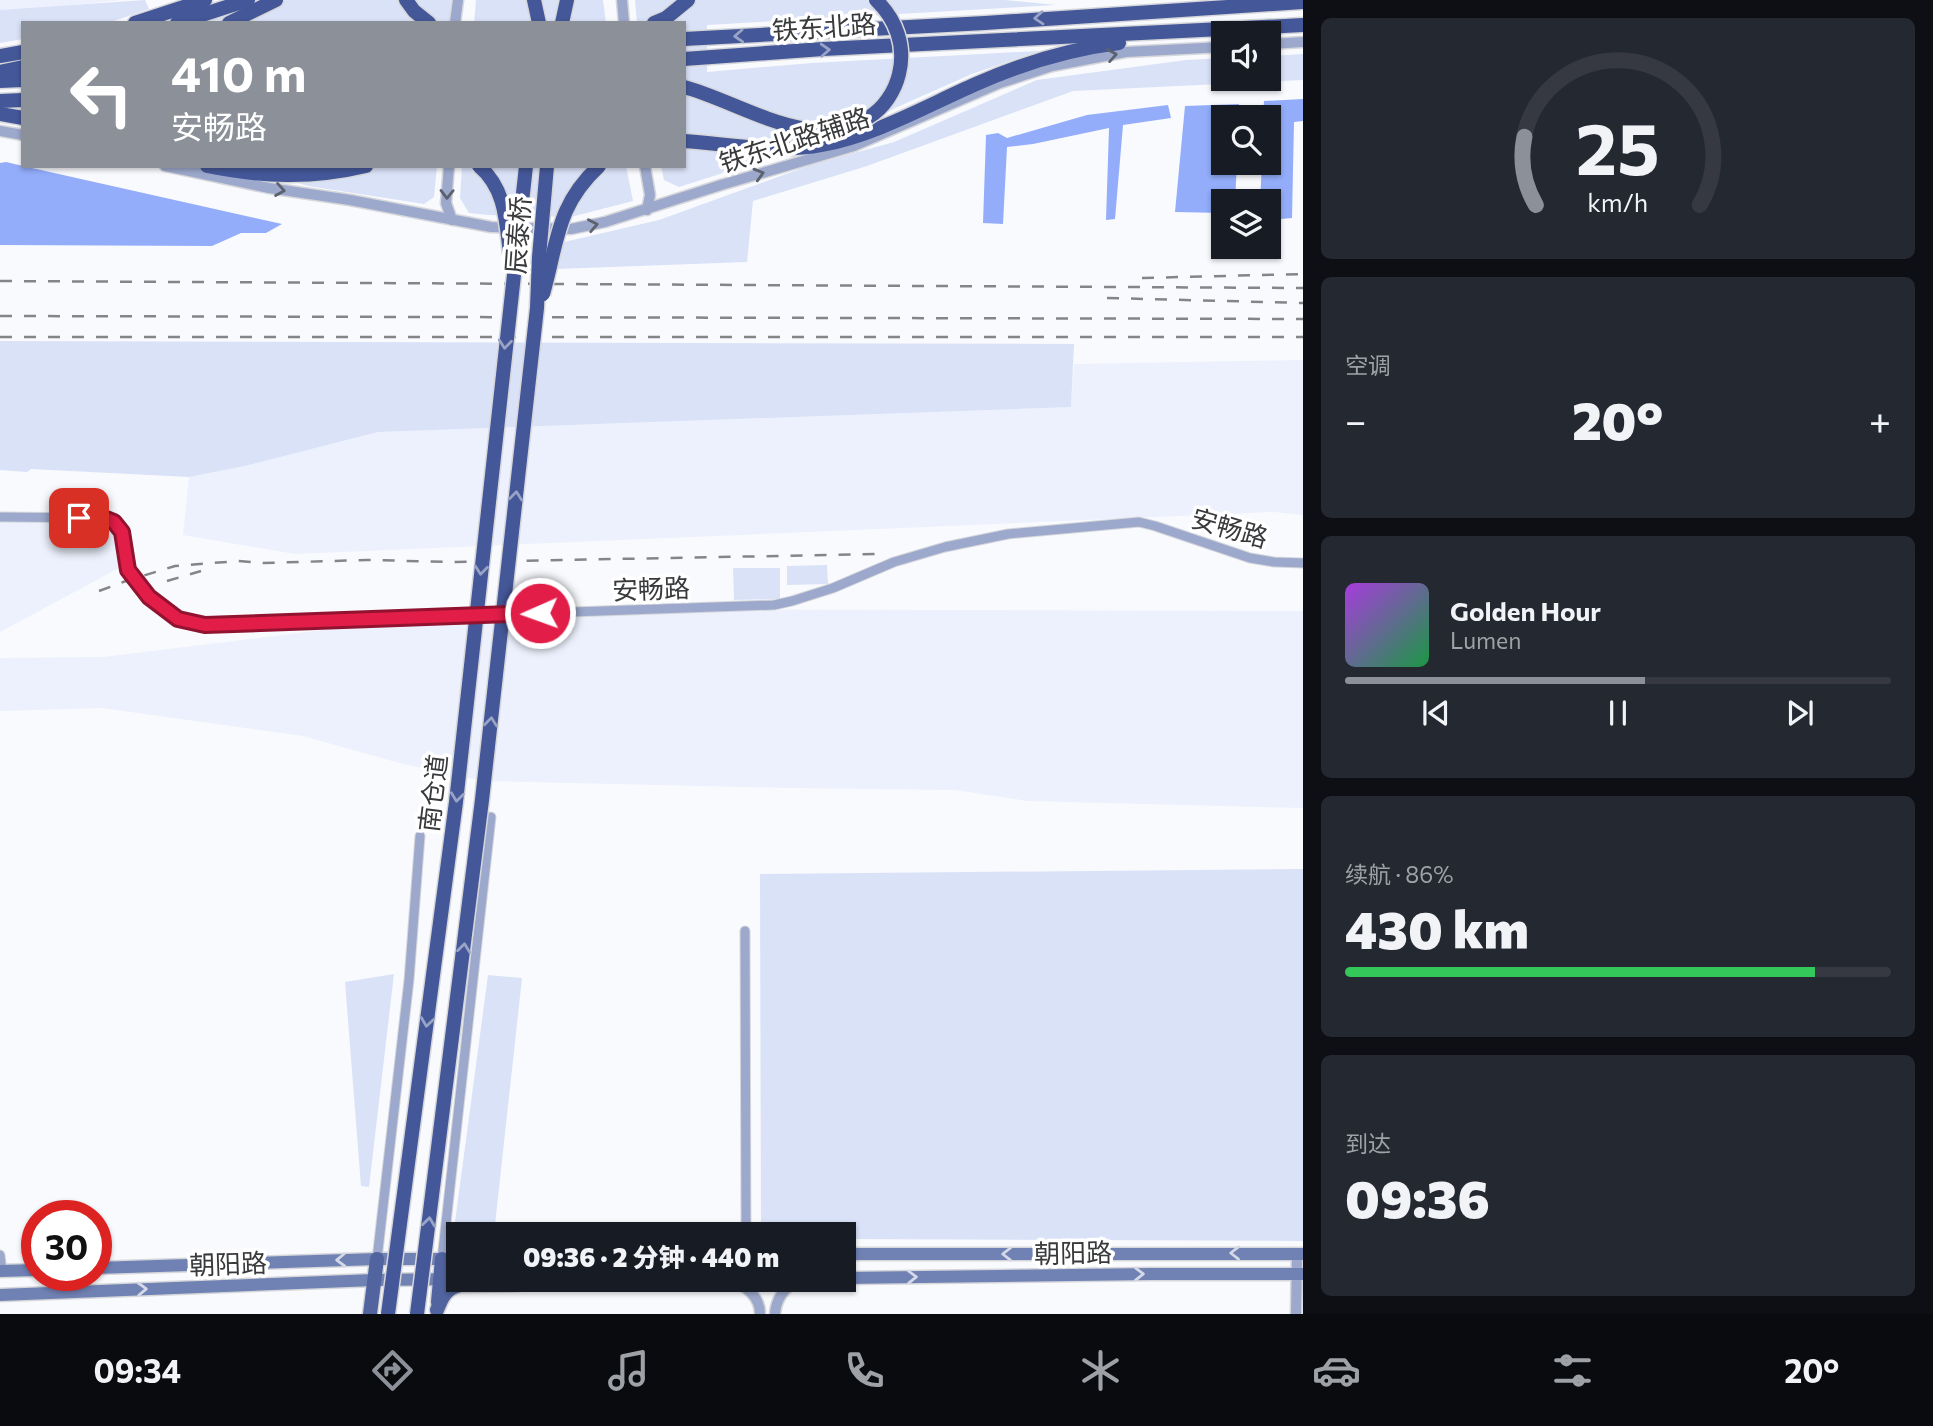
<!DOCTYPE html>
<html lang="zh">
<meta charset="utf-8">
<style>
body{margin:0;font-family:Commissioner,"Noto Sans SC",sans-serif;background:#242831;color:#f1f3f6;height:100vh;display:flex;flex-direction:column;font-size:26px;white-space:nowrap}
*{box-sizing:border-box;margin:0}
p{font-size:23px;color:#9ea1a6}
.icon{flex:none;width:38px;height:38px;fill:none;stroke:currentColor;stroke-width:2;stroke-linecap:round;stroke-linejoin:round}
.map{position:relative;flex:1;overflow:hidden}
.side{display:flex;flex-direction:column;gap:18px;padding:18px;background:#0d0f14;width:630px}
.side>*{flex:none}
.top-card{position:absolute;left:21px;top:21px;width:665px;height:147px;border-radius:0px;box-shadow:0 2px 5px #0004;background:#8c9099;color:#fff;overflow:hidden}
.tools{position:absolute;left:1211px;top:21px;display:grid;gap:14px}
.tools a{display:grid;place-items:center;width:70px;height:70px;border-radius:0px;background:#171b24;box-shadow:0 2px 5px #0004;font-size:35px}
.speed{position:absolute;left:21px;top:1200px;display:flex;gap:14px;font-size:35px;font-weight:700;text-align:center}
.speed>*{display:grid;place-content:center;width:91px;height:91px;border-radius:50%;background:#171b24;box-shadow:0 2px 5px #0004;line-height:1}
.speed .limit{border:10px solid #d22;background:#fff;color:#111}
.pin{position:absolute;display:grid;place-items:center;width:60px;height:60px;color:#fff;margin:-30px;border-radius:14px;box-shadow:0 4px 10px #0006}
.me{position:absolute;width:77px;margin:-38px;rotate:268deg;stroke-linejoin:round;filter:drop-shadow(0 0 5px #0008)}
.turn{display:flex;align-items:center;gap:24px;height:147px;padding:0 35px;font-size:32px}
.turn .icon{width:91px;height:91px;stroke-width:2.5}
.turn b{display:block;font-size:49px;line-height:60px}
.big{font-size:52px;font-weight:800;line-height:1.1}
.side .tile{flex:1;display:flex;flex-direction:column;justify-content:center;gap:10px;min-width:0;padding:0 24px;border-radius:10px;background:#242831}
.side .dial{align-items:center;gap:0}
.dial svg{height:182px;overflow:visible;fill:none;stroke:#363941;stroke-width:7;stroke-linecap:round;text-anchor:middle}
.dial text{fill:#f1f3f6;stroke:none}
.song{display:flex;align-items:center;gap:21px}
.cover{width:84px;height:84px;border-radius:10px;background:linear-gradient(135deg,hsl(280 70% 55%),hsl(140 70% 35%))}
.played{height:7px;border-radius:4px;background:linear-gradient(90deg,#8c9099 55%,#363941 55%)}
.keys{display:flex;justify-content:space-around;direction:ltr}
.heat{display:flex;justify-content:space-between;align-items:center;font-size:38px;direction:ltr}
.charge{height:10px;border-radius:5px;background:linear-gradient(90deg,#34c759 86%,#363941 0)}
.trip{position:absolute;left:446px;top:1222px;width:410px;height:70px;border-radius:0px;background:#171b24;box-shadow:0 2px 5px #0004;font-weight:800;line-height:70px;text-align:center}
.tab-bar{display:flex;height:112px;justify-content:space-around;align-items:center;background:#090b0e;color:#9ea1a6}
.tab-bar .icon{width:49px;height:49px}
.tab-bar .on{color:#8c9099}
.tab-bar b{font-size:32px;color:#f1f3f6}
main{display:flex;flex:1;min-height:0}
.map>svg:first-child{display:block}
.built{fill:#ecf1fd}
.green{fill:#dae2f8}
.water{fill:#93adfb}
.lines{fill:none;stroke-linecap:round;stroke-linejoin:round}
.minor-casing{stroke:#d6d7db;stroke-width:11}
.tertiary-casing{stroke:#d6d7db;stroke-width:13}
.secondary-casing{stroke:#d6d7db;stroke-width:15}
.primary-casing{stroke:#d6d7db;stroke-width:17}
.trunk-casing{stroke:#d6d7db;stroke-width:17}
.minor{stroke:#9da9cc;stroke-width:9}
.tertiary{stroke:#9da9cc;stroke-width:10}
.secondary{stroke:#7081b3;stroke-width:12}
.primary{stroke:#5164a0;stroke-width:14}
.trunk{stroke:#445798;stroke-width:14}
.rail{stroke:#848587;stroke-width:2.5;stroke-dasharray:12 12;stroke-linecap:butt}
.trunk-bridge-casing{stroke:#d6d7db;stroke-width:17;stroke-linecap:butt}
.trunk-bridge{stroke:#445798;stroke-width:14}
.oneway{stroke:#98a3c6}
.oneway2{stroke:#5c616e}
.oneway3{stroke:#d4d9e8}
.route-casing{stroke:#92132f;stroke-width:18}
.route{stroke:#e11d48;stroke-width:12}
.labels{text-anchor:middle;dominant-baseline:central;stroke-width:7;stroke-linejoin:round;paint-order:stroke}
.street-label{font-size:26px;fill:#393a3c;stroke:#fff}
</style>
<main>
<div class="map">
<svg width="1303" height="1314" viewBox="0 0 1303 1314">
<rect width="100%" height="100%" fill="#f9fafe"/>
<g class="built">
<path d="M0 0H123L42 8 0 10Z"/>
<path d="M1303 360V515L1274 512 295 554 183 535 189 477 245 466 378 432 1071 407 1074 364Z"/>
<path d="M0 521 99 523 113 526 119 532 121 567 0 632Z"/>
<path d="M537 609 1303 611V808L1028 801 955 790 790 788 484 781 403 764 303 736 102 708 0 711V658L103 657 323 630 411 615Z"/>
</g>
<g class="green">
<path d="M145 0 149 9 108 23H23V39L0 43V10Z"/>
<path d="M287 0H451L450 23H193L229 11Z"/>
<path d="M476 0H603L606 23H474Z"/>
<path d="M635 0H1005L1056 5 707 25V72L812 63 1039 51 972 74 895 108 870 122 761 161 679 187 664 180 661 166H684V23H637Z"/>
<path d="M1303 54V80L1073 91 867 166 753 201 747 262 556 269 560 243 659 220 811 165 894 142 1037 80 1186 60 1223 58V79H1269V56Z"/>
<path d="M244 166H437L434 197 424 204 308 186Z"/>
<path d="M462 166H626L633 201 571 217 489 215 469 213 460 198Z"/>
<path d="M0 341 1074 344 1071 407 378 432 245 466 189 477 31 469 27 472 0 470Z"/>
<path d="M827 565 828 584 787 585V566Z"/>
<path d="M733 568H780V599L734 600Z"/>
<path d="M1303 869V1241L844 1239V1234H761L760 874Z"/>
<path d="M394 974 369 1187 361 1186 345 982Z"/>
<path d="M488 975 522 978 494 1234H461L455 1222Z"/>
</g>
<g class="water">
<path d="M1303 99V121L1294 122 1292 218 1269 220V201H1260L1262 163H1269V117H1263L1264 101Z"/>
<path d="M1239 104V117H1223V163H1237L1235 201H1223V213L1175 212 1185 106Z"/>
<path d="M1168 105 1171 118 1123 125 1115 219 1106 220 1109 128 1033 144 1007 147 1003 224 983 223 986 135 998 133 1007 138 1087 115Z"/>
<path d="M6 162 23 166 282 224 266 233H241L212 246 0 245V163Z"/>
</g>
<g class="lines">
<defs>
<g id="minor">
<path d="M0 517 104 518C132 528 120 548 128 569 135 586 161 610 178 618 186 622 196 623 205 625L774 605 792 601 833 588 894 562 945 547 1008 534 1139 522 1155 526 1250 558 1274 562 1303 563"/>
<path d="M745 931 746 1234"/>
<path d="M0 1255 2 1271"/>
<path d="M377 1259 409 980 420 836"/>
<path d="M442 1259 491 817"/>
</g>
<g id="tertiary">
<path d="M622 0 624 23"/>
<path d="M455 23 458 0"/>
<path d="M1269 44 1303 42"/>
<path d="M0 131 23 135"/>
<path d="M165 166 269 188 350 200 491 227 571 229 605 222 721 185 854 146 1000 83 1052 66 1126 52 1223 47"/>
<path d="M449 166 446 203 452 220"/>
<path d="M645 166 650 195 647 210"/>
<path d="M731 1279C746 1287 760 1296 760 1314"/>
<path d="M775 1314C776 1298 785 1287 799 1279"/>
<path d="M1296 1314 1297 1254"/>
</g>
<g id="secondary">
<path d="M844 1254H1303"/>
<path d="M96 1268 377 1259H458"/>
<path d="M0 1271 37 1270"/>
<path d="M844 1278 1150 1274H1303"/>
<path d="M541 1279H611"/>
<path d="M0 1295 374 1280 458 1279"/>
</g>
<g id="primary">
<path d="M438 1302 442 1259"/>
<path d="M437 1310C442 1297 446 1288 461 1285L517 1284 548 1280"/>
<path d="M370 1314 377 1259"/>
</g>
<g id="trunk">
<path d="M406 0 414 11 429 23"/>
<path d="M534 0 539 23"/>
<path d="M135 23 205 0"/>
<path d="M177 23 248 0"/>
<path d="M229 23 276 0"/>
<path d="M562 23 567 0"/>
<path d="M654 23 666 18 688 0"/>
<path d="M684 39 985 23 1303 2"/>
<path d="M0 56 23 52"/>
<path d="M684 59 823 49 1303 25"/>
<path d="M0 72 23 67"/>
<path d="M0 81 23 80"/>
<path d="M0 101 23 100"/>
<path d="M0 114 23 118"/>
<path d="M684 141C730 144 777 154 822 145 876 135 926 106 976 84 1021 64 1070 49 1119 43"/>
<path d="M207 166C261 177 312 179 366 166"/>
</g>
</defs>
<use href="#minor" class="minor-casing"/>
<use href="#tertiary" class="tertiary-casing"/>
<use href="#secondary" class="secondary-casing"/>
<use href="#primary" class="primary-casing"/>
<use href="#trunk" class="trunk-casing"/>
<use href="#minor" class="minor"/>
<use href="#tertiary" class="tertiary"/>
<use href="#secondary" class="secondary"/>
<use href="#primary" class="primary"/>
<use href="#trunk" class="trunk"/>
<g class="rail">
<path d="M1142 278 1303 274"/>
<path d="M0 281 1303 288"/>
<path d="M1107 298 1303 303"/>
<path d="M0 316 1303 319"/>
<path d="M0 337H1303"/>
<path d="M167 581 201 571"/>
<path d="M99 591 126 581 175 566 238 561 263 563 367 560 456 562 881 554"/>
</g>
<defs>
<g id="trunk-bridge">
<path d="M684 87C741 102 811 154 869 117 884 108 895 91 899 74 906 46 896 19 876 0"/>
<path d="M479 166C506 189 506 222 510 254"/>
<path d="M543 294C558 242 556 206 599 166"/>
<path d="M388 1314 456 802 526 166"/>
<path d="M417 1314 482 800 537 308 539 257 547 166"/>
</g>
</defs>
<use href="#trunk-bridge" class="trunk-bridge-casing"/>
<use href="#trunk-bridge" class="trunk-bridge"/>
</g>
<defs><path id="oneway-chevron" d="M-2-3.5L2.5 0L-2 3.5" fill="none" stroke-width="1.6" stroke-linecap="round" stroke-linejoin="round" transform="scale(1.75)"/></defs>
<g class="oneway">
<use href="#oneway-chevron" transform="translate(1039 18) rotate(176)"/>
<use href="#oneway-chevron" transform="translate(739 36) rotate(177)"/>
<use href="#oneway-chevron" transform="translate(825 50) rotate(-3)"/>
<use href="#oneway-chevron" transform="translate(505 344) rotate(96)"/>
<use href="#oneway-chevron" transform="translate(516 496) rotate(-84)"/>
<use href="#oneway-chevron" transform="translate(481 570) rotate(96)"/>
<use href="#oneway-chevron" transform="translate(491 722) rotate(-84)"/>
<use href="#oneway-chevron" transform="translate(457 797) rotate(97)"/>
<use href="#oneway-chevron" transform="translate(464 948) rotate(-83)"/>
<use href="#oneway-chevron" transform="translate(427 1022) rotate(98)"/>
<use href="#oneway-chevron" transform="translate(429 1222) rotate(-83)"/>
</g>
<g class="oneway2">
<use href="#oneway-chevron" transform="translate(1112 55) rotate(-10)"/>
<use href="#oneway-chevron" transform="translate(759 174) rotate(-16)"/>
<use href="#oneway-chevron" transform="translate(280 190) rotate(9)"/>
<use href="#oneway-chevron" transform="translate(447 194) rotate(91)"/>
<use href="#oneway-chevron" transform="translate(593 225) rotate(-11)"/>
</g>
<g class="oneway3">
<use href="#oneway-chevron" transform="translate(1235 1253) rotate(180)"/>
<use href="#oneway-chevron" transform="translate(1007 1254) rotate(180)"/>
<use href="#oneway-chevron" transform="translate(341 1260) rotate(178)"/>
<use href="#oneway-chevron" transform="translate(1139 1274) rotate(-1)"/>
<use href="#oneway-chevron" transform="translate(912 1277) rotate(-1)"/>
<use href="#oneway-chevron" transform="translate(142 1289) rotate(-2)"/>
</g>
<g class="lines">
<defs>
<path id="route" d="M79 518H104L114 522 122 532 128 570 149 597 178 619 205 625 540 613"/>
</defs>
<use href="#route" class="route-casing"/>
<use href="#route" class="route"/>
</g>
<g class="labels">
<g class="street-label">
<text transform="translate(824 26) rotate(-4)">铁东北路</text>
<text transform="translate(794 139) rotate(-18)">铁东北路辅路</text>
<text transform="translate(517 235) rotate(-86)">辰泰桥</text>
<text transform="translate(1230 527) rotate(16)">安畅路</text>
<text transform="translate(651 588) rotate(-2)">安畅路</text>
<text transform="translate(432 793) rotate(-83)">南仓道</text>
<text transform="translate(1073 1252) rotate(-1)">朝阳路</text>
<text transform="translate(228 1263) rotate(-2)">朝阳路</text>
</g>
</g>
</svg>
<div class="tools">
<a><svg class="icon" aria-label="sound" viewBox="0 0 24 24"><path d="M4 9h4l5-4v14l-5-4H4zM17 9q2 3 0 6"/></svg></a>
<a><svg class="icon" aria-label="search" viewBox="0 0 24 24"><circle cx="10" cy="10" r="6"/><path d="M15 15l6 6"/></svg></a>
<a><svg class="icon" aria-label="layers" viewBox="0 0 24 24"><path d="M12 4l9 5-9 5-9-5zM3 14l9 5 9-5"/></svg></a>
</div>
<div class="speed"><div class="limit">30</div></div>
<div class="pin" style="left:79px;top:518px;background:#d93025"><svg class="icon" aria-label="arrive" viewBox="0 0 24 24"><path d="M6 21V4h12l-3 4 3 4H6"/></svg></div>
<svg class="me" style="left:540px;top:613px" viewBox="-20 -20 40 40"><circle r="17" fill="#e11d48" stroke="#fff" stroke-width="3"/><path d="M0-11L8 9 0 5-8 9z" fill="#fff"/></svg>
<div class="trip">09:36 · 2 分钟 · 440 m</div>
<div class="top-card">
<div class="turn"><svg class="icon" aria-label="left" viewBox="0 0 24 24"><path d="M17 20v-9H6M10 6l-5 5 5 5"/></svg><div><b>410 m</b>安畅路</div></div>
</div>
</div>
<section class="side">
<div class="tile dial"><svg viewBox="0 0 100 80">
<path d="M14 69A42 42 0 1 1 86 69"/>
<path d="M14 69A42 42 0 0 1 9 39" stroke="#8c9099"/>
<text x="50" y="56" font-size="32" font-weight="700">25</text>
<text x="50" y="72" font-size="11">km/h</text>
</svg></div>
<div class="tile"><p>空调</p>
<div class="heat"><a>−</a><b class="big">20°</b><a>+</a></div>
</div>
<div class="tile">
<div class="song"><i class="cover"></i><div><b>Golden Hour</b><p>Lumen</p></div></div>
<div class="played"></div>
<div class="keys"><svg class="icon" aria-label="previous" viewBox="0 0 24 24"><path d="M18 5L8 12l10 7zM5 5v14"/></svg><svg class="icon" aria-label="pause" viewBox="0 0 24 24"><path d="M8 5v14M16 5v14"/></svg><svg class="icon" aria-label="next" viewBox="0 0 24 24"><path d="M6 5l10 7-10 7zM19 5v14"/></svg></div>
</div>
<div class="tile"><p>续航 · 86%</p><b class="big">430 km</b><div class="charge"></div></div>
<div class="tile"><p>到达</p><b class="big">09:36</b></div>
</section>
</main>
<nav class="tab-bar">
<b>09:34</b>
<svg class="icon on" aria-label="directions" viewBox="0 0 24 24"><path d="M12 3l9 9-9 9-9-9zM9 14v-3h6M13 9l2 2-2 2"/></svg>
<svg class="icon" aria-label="music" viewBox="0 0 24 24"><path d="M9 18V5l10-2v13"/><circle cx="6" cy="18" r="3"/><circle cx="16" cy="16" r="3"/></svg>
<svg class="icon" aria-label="phone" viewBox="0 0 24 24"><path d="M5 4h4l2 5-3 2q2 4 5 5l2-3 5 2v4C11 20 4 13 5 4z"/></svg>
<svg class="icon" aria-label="climate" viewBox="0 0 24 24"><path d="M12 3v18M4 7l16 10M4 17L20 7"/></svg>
<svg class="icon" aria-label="car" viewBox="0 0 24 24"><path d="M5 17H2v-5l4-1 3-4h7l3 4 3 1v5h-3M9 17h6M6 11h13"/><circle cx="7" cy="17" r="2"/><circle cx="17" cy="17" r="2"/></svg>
<svg class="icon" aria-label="filters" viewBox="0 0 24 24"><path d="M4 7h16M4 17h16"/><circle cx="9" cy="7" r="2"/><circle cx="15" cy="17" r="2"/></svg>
<b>20°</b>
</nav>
